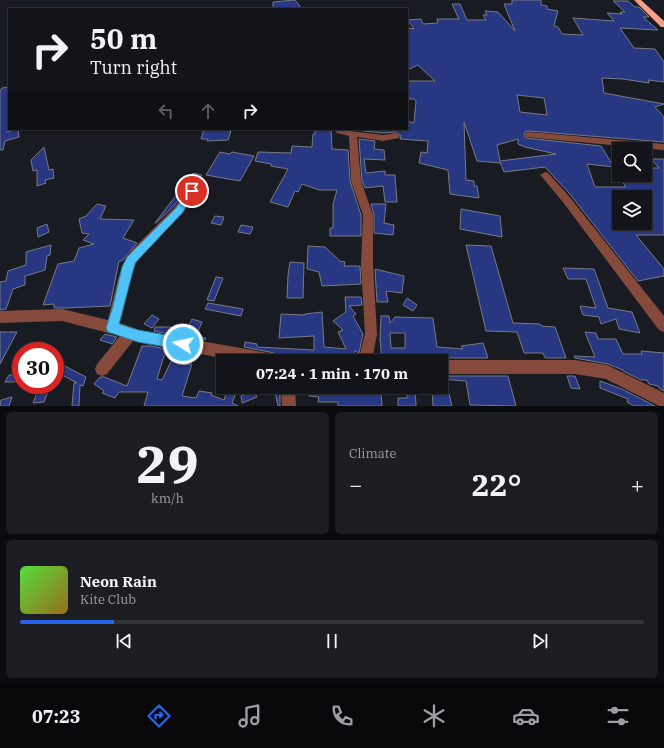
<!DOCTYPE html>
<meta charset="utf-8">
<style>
body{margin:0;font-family:"IBM Plex Serif",serif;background:#1c1d23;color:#f1f3f6;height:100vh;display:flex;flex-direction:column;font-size:15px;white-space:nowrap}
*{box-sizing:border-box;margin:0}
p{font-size:13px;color:#9d9ea2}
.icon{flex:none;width:22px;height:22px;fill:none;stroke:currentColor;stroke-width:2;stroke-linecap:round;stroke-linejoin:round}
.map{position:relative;height:406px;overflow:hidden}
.panel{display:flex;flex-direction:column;gap:6px;padding:6px;background:#0a0b0e;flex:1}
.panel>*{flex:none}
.hud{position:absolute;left:8px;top:8px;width:400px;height:122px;border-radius:0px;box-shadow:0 1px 3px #0004,0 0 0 1px #323339;background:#13141a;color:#f1f3f6;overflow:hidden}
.controls{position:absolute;left:612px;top:142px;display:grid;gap:8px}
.controls a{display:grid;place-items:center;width:40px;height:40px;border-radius:0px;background:#13141a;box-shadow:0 1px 3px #0004,0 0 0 1px #323339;font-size:20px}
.speed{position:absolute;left:12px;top:342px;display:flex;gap:8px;font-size:20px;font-weight:700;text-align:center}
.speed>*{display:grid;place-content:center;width:52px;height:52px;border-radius:50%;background:#13141a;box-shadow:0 1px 3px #0004,0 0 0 1px #323339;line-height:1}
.speed .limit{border:6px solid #d22;background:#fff;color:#111}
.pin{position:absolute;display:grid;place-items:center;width:34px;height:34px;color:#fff;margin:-17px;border:2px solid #fff;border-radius:50%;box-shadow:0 1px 4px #0007}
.me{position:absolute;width:44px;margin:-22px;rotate:280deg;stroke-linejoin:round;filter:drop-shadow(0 0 3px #0008)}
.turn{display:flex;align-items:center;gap:14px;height:84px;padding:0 16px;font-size:18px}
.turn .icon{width:52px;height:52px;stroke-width:2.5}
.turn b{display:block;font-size:28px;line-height:34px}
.lanes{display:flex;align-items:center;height:38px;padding:0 16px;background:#0003;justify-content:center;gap:20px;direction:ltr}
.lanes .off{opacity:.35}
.big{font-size:30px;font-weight:700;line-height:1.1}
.panel .card{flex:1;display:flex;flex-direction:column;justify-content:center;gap:6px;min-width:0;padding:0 14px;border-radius:6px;background:#1c1d23}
.panel .dial{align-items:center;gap:0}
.dial b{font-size:52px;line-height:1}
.song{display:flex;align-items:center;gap:12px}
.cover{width:48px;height:48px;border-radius:6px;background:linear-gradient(135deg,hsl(110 70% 55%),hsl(40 70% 35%))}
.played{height:4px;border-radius:2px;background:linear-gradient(90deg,#2563eb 15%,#323339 15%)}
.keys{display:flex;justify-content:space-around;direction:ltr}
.heat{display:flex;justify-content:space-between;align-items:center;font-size:22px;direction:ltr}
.panel .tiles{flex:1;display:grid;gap:6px;grid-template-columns:1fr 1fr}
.card:last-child{grid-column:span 2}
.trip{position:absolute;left:216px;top:354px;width:232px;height:40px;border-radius:0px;background:#13141a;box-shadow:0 1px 3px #0004,0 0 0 1px #323339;font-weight:700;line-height:40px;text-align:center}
.menu{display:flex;height:64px;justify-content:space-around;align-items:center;background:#08080a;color:#9d9ea2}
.menu .icon{width:28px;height:28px}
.menu .active{color:#2563eb}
.menu b{font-size:18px;color:#f1f3f6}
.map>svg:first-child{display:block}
.building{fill:#283782;stroke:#777a84;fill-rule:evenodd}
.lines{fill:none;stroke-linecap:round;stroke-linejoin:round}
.minor{fill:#854a3b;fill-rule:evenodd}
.highway{fill:#f69e86;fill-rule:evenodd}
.route{fill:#4fc3f7;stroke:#337fa1}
</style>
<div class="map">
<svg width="664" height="406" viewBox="0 0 664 406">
<rect width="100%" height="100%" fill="#191b23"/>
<g class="building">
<path d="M295 0 302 9H273V2Z"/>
<path d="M512 0H541V5L547 6V9L558 11 554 26 558 27 562 34 583 35 573 18 614 21 607 13 622 14 620 12H625L613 1H628L635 7H639L649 17H643L658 30 620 28 634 48 655 49 664 62V82L648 80 649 83 623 79 602 78 604 93 664 104 655 107 664 117V142L529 131 525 132 524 136 526 138 601 146 614 167 587 164 595 187H626L618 175H645V168H659L651 159H664V235H636L664 269V276L638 281 569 193 545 167 504 172 500 162V163L477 161 464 122 466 180 474 181V186H477L479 198 450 194 448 170 419 163 421 152 427 153 428 141 400 139 401 136 396 132 383 133 363 131V129H407V121L414 123 416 101 414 99H407V81H435L418 65 407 70V28L414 29 408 20 421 19 423 24 438 23 437 19H459L452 4H460L467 20H486L483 15H487L485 11 498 12 515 31 504 4H512ZM517 95 544 98 547 115 520 112ZM518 139V144L525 147 556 154 500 161 497 145ZM619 197H645V223H619Z"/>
<path d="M9 87V120L7 132 18 129 19 137 5 141 3 150H0V91L2 88Z"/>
<path d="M204 129H229V131H231L228 140 207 141 208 139H201Z"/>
<path d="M315 129H331L332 149 348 150 350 181 361 215V236H330V228H333V204L337 190H319L302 184 298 192 295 191 288 207 270 202 288 169 271 166V164L255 161 258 152 291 153 292 146 312 147 313 134H315Z"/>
<path d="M359 139 375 141 374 149 384 150 385 160 364 159 366 173 385 171V175H395L397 202H385L383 186 365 188 362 181Z"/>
<path d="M44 147 49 170 53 169 54 178 45 180 46 183 37 186V170L33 171 31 160Z"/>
<path d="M220 152 230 154 232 152 254 156 240 181 206 175Z"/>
<path d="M193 173 202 175 194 186 188 187 174 206 156 223H155Z"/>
<path d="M97 204 106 206 100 219 134 220 123 238 137 243 122 261H119L110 306 65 308H54V304L43 305 58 264 74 261 79 248 94 244 83 240 89 234 82 233 79 219 86 216Z"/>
<path d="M371 204H386L384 223 394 225 393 235 374 233V215Z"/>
<path d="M461 209 500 216 502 237 460 229Z"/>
<path d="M215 216 224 217 221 225 211 223Z"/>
<path d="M47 224 49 232 38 237 37 228Z"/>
<path d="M241 225 253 227 250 234 238 232Z"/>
<path d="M51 245 50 255 47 256 45 270 25 276V285L13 289 6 309 0 310V282L6 281 8 271 26 265V252Z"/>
<path d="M466 245 491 246 513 323 540 324 541 326 555 327 566 358H545L543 353H524L517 332 486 331Z"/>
<path d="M308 246 325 247 340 261 345 262 344 266H360L361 284 322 286 319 272 307 269Z"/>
<path d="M290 262 304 263 303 298H287L288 275Z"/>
<path d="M563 268 594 269 608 308 632 312 640 333 619 329 616 319 601 324 599 317 583 315 580 306 596 308 586 279H568Z"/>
<path d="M375 269 404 276 402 293 386 291 388 302H377Z"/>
<path d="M216 277 223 278 214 301 207 300Z"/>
<path d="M345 297H361L362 305 349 306 356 314 353 316 363 334 359 353 355 351 347 361 322 359V361H306V358L281 357 274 353 244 347 245 342 257 344V347L314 350V336L279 338 281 314 305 315V314L322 312 324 347 346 349 338 332 343 330 333 321 346 312Z"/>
<path d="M407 298 417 305 413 311 403 305Z"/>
<path d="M208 303 226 306 243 309 241 316 205 309Z"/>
<path d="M152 315 159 319 152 328 144 324Z"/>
<path d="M381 316H389L390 323 395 317 433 318 437 347 463 349 461 346 483 343 488 358H441L438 361 404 357V360H382L380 339ZM390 333H405V348H391Z"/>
<path d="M192 319 202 322 196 336 206 338 205 340 184 336Z"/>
<path d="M155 327H172L170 334 154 331Z"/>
<path d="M0 332H17L0 364Z"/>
<path d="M585 332 596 333 598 339H616L623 354H642L641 351 664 353V391L660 389 658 386 649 384 647 380H641L623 371V370L608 364 575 358 574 356 595 357Z"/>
<path d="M105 334 117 337 112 344 100 340Z"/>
<path d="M142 346H150L166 349 157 379 162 380 176 351 188 353 183 365 192 364 182 396 196 398 199 391 212 393 211 395 224 400 228 387H234L238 388 232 403 238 406H144L148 392H119L115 398 102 393 104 391 94 384 100 377H104L127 386Z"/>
<path d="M61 364 86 377 83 386 80 385 79 406H72L74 383H77L55 371Z"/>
<path d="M9 375H21V382H5Z"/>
<path d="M441 376H508L516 406 470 405 466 381 441 379Z"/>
<path d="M567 376H575L580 389 571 388Z"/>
<path d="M600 381 622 389 655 406H634L627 402 628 399 600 388Z"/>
<path d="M274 387H280V406H278Z"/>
<path d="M310 387H358V389L381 391 382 406H338V402H318L319 397 309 396Z"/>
<path d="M407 387H415L416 406H398V398H407Z"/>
<path d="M432 388 438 389 439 394H449L452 406H433Z"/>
<path d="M48 391 44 402 33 403 37 393Z"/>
<path d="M254 391 257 397 242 403 241 396Z"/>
<path d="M12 397 9 406H0L1 400Z"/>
</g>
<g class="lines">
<g class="minor">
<path d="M334 129 383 135 396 133 400 136 399 138 383 141 357 137 361 181 373 215V265L377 334 372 361H358L365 334 361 265 363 215 351 181 349 136 337 133Z"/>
<path d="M529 132 664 144V150L526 137 525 135 526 133Z"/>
<path d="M545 172 548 173 568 195 664 316V332L659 330 562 201 542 177 540 175Z"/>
<path d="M192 187 195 188 197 191 183 213 140 256C128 277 127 300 120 323L139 330 274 354 279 356 281 361H237L133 341 107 374 102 376 97 374 95 369 97 364 120 336 62 321 0 323V311L62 309 108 320 118 279 127 258 132 250 175 207 189 188Z"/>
<path d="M441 360H575L607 365 664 393V406H659L606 379 575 374H441V361H439Z"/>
<path d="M281 387H295L296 406H282Z"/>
</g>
<path class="highway" d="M634 0H641L664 21V27H661Z"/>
</g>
<path class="route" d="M192 187 196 191 182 213 135 263 119 324 138 330 183 338 187 340 189 344 187 348 183 350 138 342 108 332 106 328 113 306 122 267 127 257 176 208 189 188Z"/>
</svg>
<div class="controls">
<a><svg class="icon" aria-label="search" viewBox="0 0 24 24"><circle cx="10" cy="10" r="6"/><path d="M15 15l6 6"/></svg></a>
<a><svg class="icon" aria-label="layers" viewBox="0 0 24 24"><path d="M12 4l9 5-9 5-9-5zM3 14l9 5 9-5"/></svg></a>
</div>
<div class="speed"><div class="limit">30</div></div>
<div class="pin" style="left:192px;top:191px;background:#d93025"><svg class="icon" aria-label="arrive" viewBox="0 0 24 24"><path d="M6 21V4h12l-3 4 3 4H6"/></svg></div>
<svg class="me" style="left:183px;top:344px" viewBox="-20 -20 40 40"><circle r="17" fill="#4fc3f7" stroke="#fff" stroke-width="3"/><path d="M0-11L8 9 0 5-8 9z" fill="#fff"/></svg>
<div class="trip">07:24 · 1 min · 170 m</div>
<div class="hud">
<div class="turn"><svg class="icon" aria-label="right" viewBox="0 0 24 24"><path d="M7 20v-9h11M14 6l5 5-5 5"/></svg><div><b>50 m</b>Turn right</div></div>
<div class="lanes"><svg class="icon off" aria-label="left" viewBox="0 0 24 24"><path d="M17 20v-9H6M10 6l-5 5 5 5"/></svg><svg class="icon off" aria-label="ahead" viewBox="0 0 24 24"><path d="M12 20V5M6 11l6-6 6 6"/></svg><svg class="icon" aria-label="right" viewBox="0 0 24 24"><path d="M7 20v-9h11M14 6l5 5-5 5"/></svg></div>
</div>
</div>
<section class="panel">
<div class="tiles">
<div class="card dial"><b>29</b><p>km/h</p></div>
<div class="card"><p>Climate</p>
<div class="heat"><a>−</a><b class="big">22°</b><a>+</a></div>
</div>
<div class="card">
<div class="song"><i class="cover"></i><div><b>Neon Rain</b><p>Kite Club</p></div></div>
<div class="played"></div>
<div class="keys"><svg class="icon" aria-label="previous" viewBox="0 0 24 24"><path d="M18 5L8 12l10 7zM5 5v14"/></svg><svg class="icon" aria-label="pause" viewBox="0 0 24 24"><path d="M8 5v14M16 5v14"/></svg><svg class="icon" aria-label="next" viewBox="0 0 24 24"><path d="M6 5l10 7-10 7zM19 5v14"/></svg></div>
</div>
</div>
</section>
<nav class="menu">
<b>07:23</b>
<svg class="icon active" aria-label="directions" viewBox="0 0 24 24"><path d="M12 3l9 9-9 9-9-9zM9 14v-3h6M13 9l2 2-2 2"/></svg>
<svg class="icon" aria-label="music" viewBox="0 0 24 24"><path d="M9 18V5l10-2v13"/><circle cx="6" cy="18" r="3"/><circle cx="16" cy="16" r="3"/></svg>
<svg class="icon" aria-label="phone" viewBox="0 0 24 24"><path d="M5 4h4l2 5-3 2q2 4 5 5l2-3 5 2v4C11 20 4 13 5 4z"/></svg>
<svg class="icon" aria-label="climate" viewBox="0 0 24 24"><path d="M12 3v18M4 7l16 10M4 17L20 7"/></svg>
<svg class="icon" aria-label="car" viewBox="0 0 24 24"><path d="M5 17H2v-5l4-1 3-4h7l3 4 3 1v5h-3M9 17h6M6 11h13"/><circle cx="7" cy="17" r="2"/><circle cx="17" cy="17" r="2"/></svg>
<svg class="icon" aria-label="filters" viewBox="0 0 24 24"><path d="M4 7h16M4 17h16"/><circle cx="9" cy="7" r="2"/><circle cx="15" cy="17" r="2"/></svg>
</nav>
